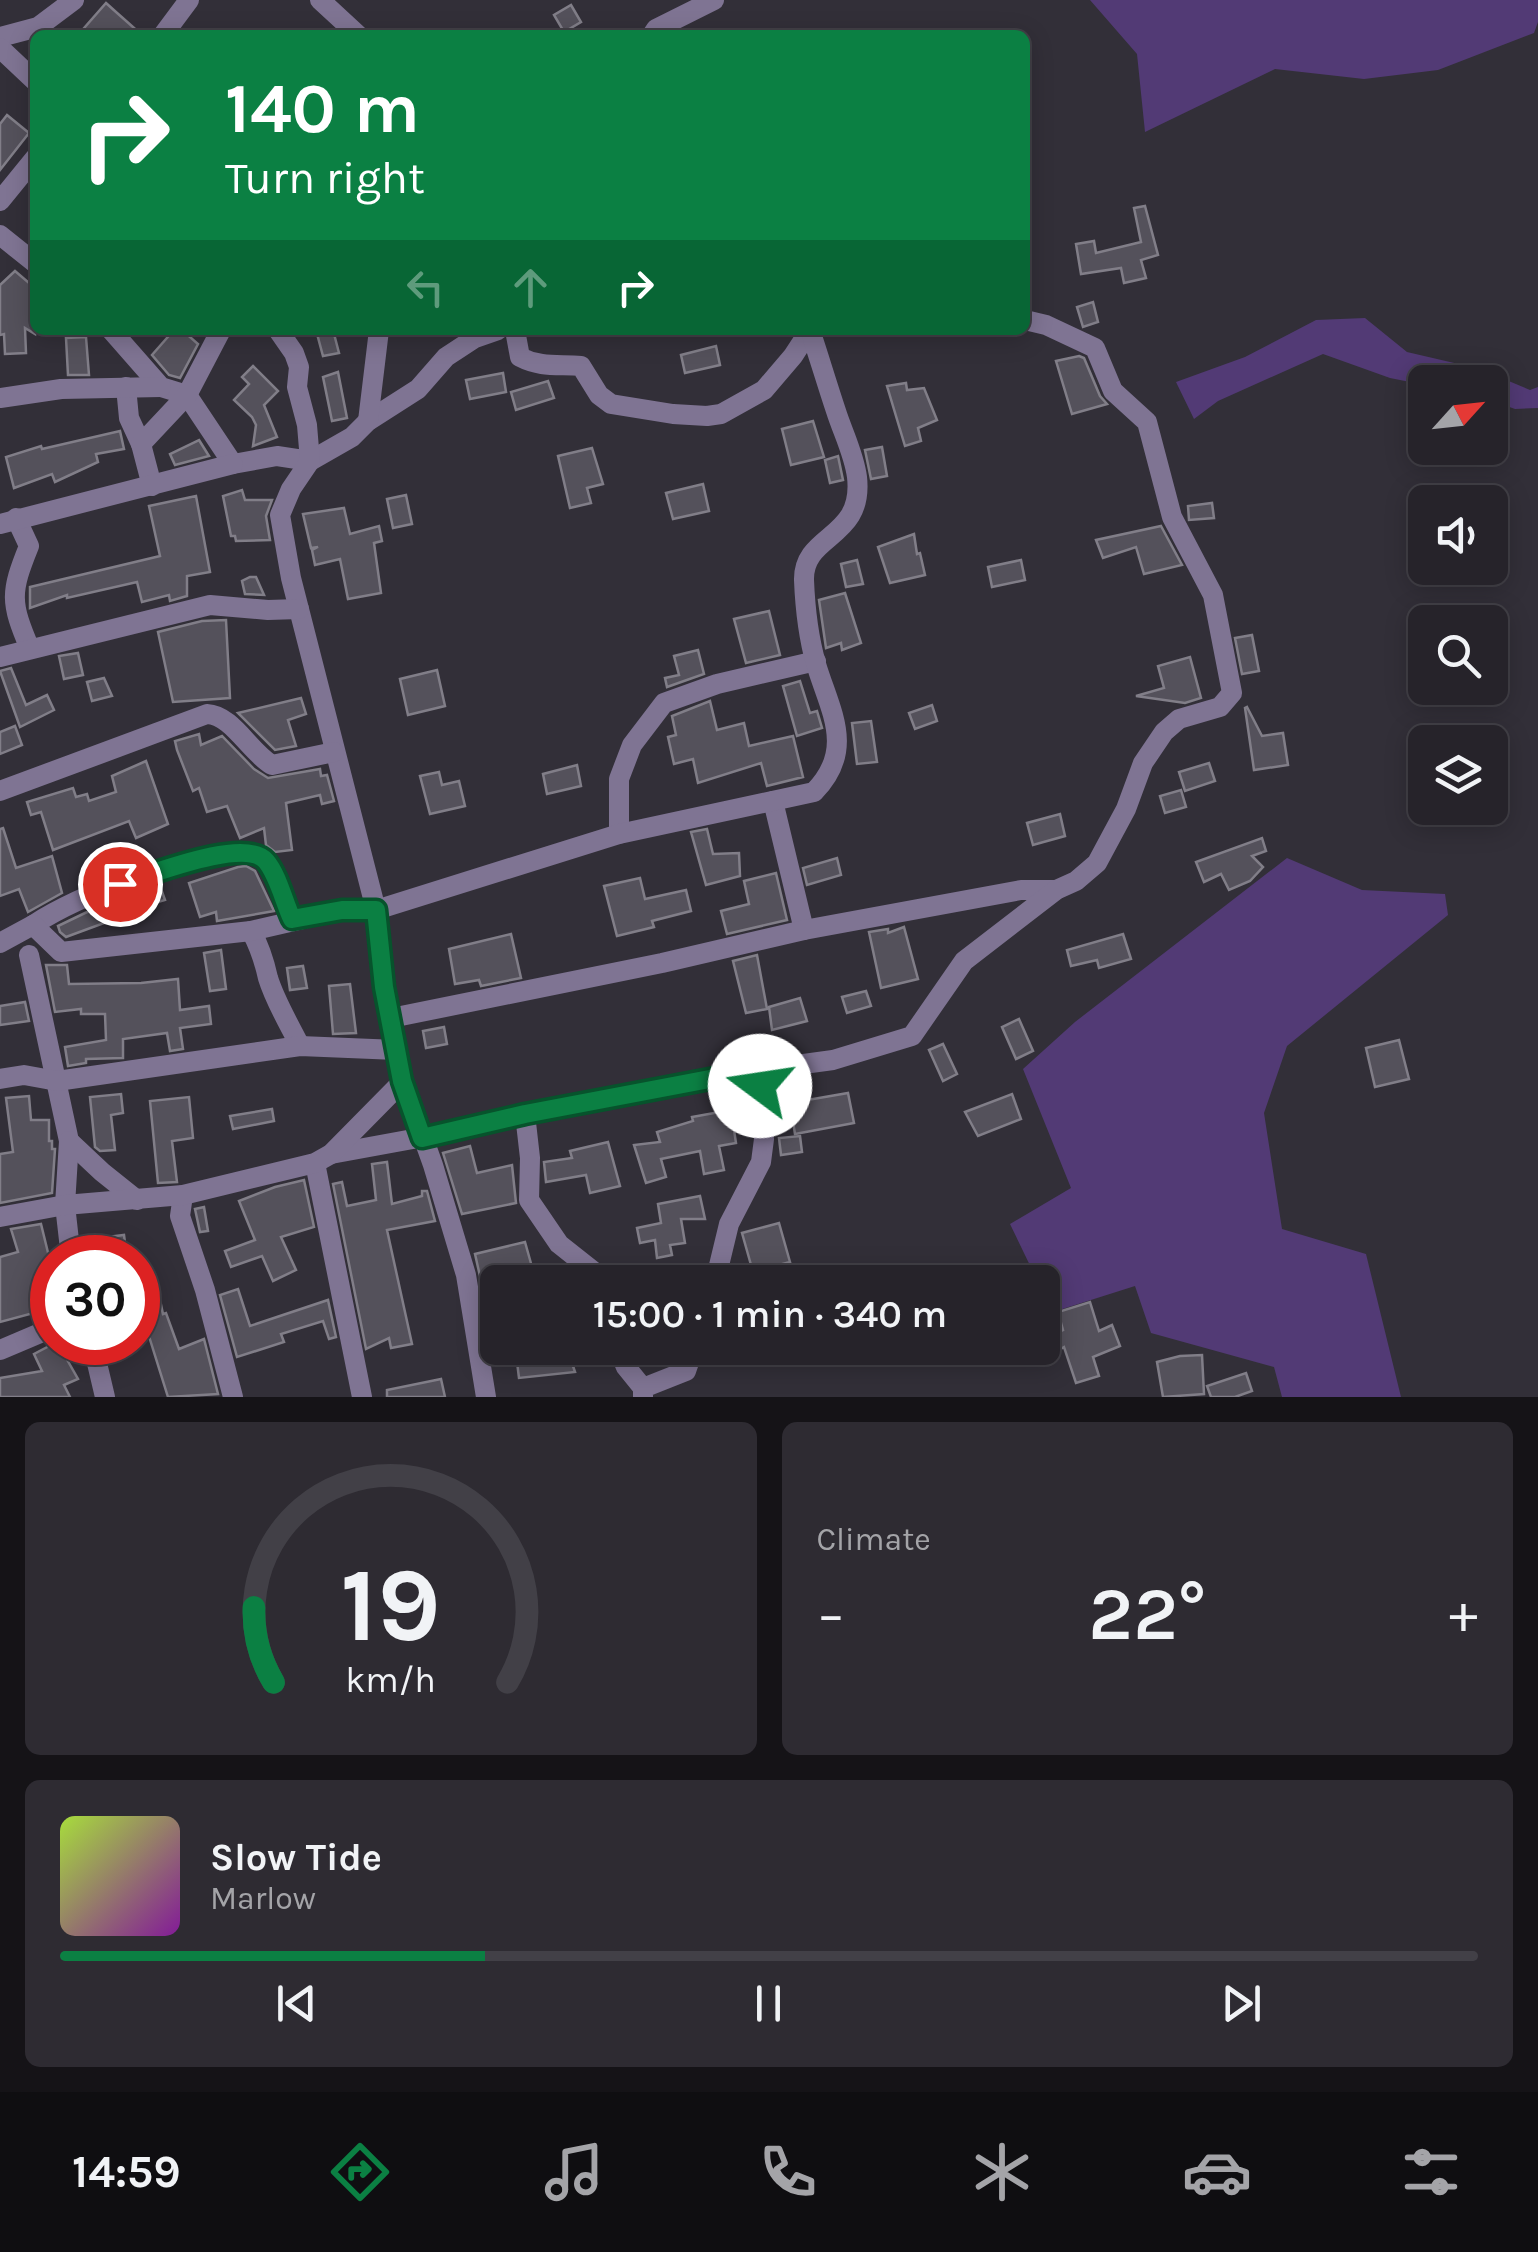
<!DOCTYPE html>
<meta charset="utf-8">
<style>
body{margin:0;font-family:Karla,sans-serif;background:#2e2b32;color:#f1f3f6;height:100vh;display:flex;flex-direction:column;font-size:38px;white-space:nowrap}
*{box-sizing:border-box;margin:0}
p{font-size:32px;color:#a4a4a8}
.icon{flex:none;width:55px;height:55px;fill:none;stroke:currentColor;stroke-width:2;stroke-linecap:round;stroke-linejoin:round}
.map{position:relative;height:1397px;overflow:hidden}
.drawer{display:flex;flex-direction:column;gap:25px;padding:25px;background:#151317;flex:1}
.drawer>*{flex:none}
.top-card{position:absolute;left:30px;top:30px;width:1000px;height:305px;border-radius:15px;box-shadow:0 5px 25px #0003,0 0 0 2px #424047;background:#0b8043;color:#fff;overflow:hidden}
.needle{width:65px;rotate:63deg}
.buttons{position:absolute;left:1408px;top:365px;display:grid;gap:20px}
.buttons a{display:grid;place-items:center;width:100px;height:100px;border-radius:15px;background:#26232a;box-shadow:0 5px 25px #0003,0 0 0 2px #424047;font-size:50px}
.speed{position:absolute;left:30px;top:1235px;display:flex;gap:20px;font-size:50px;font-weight:700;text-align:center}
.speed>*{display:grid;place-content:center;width:130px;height:130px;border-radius:50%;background:#26232a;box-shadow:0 5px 25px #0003,0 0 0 2px #424047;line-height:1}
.speed .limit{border:15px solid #d22;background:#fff;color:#111}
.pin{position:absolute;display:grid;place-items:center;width:85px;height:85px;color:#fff;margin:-42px;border:5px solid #fff;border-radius:50%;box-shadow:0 2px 10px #0007}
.me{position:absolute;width:110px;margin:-55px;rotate:284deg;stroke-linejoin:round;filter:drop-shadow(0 0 8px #0008)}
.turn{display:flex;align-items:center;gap:35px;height:210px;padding:0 30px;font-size:45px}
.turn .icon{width:130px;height:130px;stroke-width:2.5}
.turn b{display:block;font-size:70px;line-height:85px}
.lanes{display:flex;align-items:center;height:95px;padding:0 30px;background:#0003;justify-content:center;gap:50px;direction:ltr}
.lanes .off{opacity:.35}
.big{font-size:75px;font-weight:600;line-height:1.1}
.drawer .tile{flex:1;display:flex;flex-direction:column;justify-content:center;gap:15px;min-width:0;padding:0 35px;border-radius:15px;background:#2e2b32}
.drawer .dial{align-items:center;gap:0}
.dial svg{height:260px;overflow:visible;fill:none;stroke:#424047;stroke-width:7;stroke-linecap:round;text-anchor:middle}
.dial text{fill:#f1f3f6;stroke:none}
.song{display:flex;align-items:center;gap:30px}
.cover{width:120px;height:120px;border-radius:15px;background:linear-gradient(135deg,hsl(80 70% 55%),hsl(290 70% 35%))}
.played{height:10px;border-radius:5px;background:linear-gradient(90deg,#0b8043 30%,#424047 30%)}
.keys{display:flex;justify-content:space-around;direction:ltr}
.heat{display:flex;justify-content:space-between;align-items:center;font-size:55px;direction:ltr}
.drawer .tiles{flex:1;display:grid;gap:25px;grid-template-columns:1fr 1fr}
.tile:last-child{grid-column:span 2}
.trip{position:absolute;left:480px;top:1265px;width:580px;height:100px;border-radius:15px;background:#26232a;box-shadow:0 5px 25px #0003,0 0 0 2px #424047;font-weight:600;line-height:100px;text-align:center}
.dock{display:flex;height:160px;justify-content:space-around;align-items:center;background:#0f0e11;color:#a4a4a8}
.dock .icon{width:70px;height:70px}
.dock .active{color:#0b8043}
.dock b{font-size:45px;color:#f1f3f6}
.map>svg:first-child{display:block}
.green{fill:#523a75}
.building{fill:#54515b;stroke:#817e88;stroke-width:2.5}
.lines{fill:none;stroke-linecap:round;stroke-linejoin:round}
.street{stroke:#7f7493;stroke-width:20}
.route-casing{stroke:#07532c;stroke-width:25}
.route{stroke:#0b8043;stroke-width:18}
</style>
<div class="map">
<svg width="1538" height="1397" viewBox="0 0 1538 1397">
<rect width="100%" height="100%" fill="#322f38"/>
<g class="green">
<path d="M1090 0H1538V22L1534 33 1438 70 1364 79 1275 69 1145 132 1137 54Z"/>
<path d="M1365 318 1407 352 1480 369 1530 390 1538 387V408L1515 409 1490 400V382L1425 385 1390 378 1323 354 1218 401 1194 419 1176 382 1245 357 1316 320Z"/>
<path d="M1287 858 1362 890 1445 894 1448 915 1287 1046 1264 1113 1282 1229 1366 1254 1401 1397H1282L1274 1367 1151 1333 1135 1286 1053 1312 1043 1291 1042 1282H1038L1010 1224 1071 1188 1023 1069 1075 1022Z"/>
</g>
<g class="building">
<path d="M106 3 116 12 142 35H78Z"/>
<path d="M571 5 581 22 564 32 554 15Z"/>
<path d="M7 115 29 133 0 170V124Z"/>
<path d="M1145 206 1158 255 1141 260 1146 278 1124 283 1121 268 1081 274 1076 244 1094 241 1096 253 1141 242 1134 208Z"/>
<path d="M15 271 35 288V334L25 328 26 353 5 354 4 334 0 335V285Z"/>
<path d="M1093 302 1098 322 1083 327 1077 307Z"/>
<path d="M174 330H182L198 344 180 378 169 375 152 355Z"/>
<path d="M316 330H333L339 353 323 356Z"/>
<path d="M86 337 89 375H68L66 338Z"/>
<path d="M716 346 720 365 685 373 681 355Z"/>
<path d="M1079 356 1084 358 1100 396 1107 404 1072 414 1056 361Z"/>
<path d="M253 366 278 391 264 405 277 437 253 446 256 425 252 417 234 400 249 384 242 377Z"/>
<path d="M338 372 347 418 332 421 323 377Z"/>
<path d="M503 373 506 392 470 399 466 380Z"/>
<path d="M548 381 554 398 516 410 511 392Z"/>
<path d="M906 383 907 390 924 388 937 420 918 428 921 441 905 446 887 386Z"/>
<path d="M813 421 824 457 791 465 782 429Z"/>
<path d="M120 431 124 449 96 454 98 462 55 482 52 474 14 488 6 457 41 446 42 449Z"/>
<path d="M199 440 209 456 175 465 170 454Z"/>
<path d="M882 447 887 476 871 479 865 450Z"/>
<path d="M592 448 603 484 587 488 591 503 570 508 558 456Z"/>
<path d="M838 456 843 480 830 483 825 460Z"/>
<path d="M703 484 709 511 673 519 666 493Z"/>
<path d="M242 490 245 500H272L266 516 270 540 236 541 235 536H231L223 496Z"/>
<path d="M406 495 412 524 393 528 387 499Z"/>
<path d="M196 496 210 572 187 576V596L170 601 169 595 142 602 137 582 67 598V595L30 608V587L160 556 149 506Z"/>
<path d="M1212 503 1214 518 1189 520 1188 506Z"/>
<path d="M344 508 350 534 379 526 382 541 374 543 381 593 348 599 340 559 315 565 312 550 318 547 311 548 303 514Z"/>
<path d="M1161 526 1182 565 1144 574 1136 547 1103 558 1096 540Z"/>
<path d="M914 534 917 554 920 553 925 575 890 583 878 547Z"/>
<path d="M857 560 863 584 846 587 841 564Z"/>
<path d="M1021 560 1025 580 992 587 988 567Z"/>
<path d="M250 577H256L264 595 245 594 242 581Z"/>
<path d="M845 593 861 643 842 650 841 643 826 648 819 600Z"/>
<path d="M769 611 780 655 746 663 734 619Z"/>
<path d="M226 620 230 698 173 702 158 632 202 621Z"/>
<path d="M1252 635 1259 671 1242 674 1235 638Z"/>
<path d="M698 650 704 674 667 687 665 678 679 675 674 656Z"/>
<path d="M78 653 83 675 64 679 59 656Z"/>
<path d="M1190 657 1201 698 1185 703 1136 696 1164 688 1158 666Z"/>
<path d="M11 668 26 705 47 695 54 710 20 727 0 671Z"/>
<path d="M437 670 445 706 408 715 400 679Z"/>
<path d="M104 678 112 696 92 701 87 682Z"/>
<path d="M800 681 810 713 817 711 822 728 797 736 783 686Z"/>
<path d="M301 698 306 714 288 720 296 746 275 750 238 713Z"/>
<path d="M710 701 717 730 744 723 749 746 793 736 803 777 767 786 761 763 698 783 693 759 674 764 668 737 676 735 672 716Z"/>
<path d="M932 705 937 721 915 729 909 713Z"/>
<path d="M1247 707 1262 736 1283 733 1288 765 1254 770 1245 708Z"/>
<path d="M871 721 877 762 857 764 852 723Z"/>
<path d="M15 726 22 745 0 754V732Z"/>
<path d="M199 734 201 745 222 736 254 769 268 778 320 769 321 776 327 775 334 801 322 804 320 795 286 803 292 850 275 852 266 845 264 828 240 838 227 806 207 812 199 788 193 791 177 750 175 741Z"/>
<path d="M146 761 168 824 136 838 129 821 53 850 41 812 31 815 27 802 73 788 76 797 87 794 89 801 116 792 112 776Z"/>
<path d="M1209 763 1215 781 1185 791 1179 772Z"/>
<path d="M577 765 581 786 547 794 543 774Z"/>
<path d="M439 772 442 785 459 781 465 806 430 814 420 776Z"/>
<path d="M1181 790 1186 807 1165 813 1160 796Z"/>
<path d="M1060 814 1065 836 1033 845 1027 823Z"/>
<path d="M3 828 16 868 52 856 62 893 28 912 19 889 0 896V829Z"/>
<path d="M707 829 713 854 739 853 740 876 706 885 691 832Z"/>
<path d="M1262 838 1266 851 1252 856 1263 867 1250 881 1229 890 1221 874 1204 882 1196 862Z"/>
<path d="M837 858 841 875 807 885 803 868Z"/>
<path d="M238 867 246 866 255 871 274 911 217 921 216 912 200 917 189 883Z"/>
<path d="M776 873 787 920 727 934 721 911 749 904 744 881Z"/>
<path d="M640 878 645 899 686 890 691 911 652 921 654 927 617 936 604 886Z"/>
<path d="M160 886 165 900 114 915 115 919 66 937 60 932 58 926 85 913 136 892Z"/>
<path d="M904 927 918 979 881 988 869 932 888 929V933Z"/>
<path d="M511 934 521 978 481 986 479 980 455 984 449 949Z"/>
<path d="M1123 934 1131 959 1099 968 1097 960 1071 966 1067 950Z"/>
<path d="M221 950 226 989 210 991 204 953Z"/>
<path d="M757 955 767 1009 746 1013 733 961Z"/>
<path d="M46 965H67L69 984 141 983 178 979 180 1010 209 1006 211 1024 180 1028 183 1049 170 1051 167 1033 123 1039V1058L86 1059V1063L68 1066 65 1047 106 1040 105 1014H81V1009L55 1012Z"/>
<path d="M303 966 307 988 290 990 287 968Z"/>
<path d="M350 984 356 1033 333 1034 329 986Z"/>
<path d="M866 991 871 1006 847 1013 842 997Z"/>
<path d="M800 998 807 1021 772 1030 769 1007Z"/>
<path d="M25 1002 29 1021 0 1025V1006Z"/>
<path d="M1019 1019 1033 1051 1016 1059 1002 1027Z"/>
<path d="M444 1027 447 1044 426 1048 423 1031Z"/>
<path d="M1399 1040 1409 1079 1375 1087 1366 1048Z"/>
<path d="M943 1044 957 1074 943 1081 929 1050Z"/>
<path d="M848 1093 854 1123 795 1134 790 1103Z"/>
<path d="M121 1094 123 1113 111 1115 115 1150 100 1151 95 1147 90 1097Z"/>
<path d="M1012 1094 1021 1119 978 1136 965 1112Z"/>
<path d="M29 1096 31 1120H49V1141H52V1149H55L52 1193 0 1203V1154L13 1152 6 1098Z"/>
<path d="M189 1097 193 1138 172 1141 177 1182 158 1183 150 1101Z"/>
<path d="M272 1109 274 1121 233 1129 230 1116Z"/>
<path d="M731 1110 736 1143 719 1146 724 1170 704 1174 700 1151 661 1159 666 1177 646 1183 634 1145 660 1142 657 1132 693 1121 692 1117Z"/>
<path d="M800 1136 802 1152 781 1155 779 1138Z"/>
<path d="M608 1142 620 1186 590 1193 586 1175 546 1182 544 1162 572 1158 570 1151Z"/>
<path d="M470 1146 477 1173 512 1165 516 1203 462 1214 443 1153Z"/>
<path d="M387 1162 392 1204 422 1196V1191H427L435 1221 387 1230 412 1344 391 1348 389 1338 366 1349 333 1184 342 1182 347 1206 376 1200 372 1164Z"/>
<path d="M304 1180 314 1227 281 1237 296 1270 273 1281 262 1256 231 1267 225 1251 255 1240 239 1201 275 1187Z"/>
<path d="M700 1196 705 1219H681L685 1243 670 1245 672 1255 657 1258 655 1240 640 1243 637 1228 661 1223 658 1204Z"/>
<path d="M204 1207 208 1231 200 1232 195 1209Z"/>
<path d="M779 1223 790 1262 753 1272 742 1233Z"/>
<path d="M41 1224 52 1269V1308L0 1322V1257L18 1252 11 1229Z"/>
<path d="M124 1235 127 1258H85L83 1240Z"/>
<path d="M525 1242 532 1267 505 1274 507 1282H498V1289L484 1294 475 1254Z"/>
<path d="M157 1286 163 1314 166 1313 179 1349 204 1339 218 1394 168 1397 147 1330 138 1334V1290Z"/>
<path d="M238 1289 250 1326 328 1300 336 1337 329 1339 323 1321 281 1334 284 1342 237 1357 220 1295Z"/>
<path d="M1090 1302 1099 1331 1112 1325 1120 1346 1093 1357 1099 1376 1076 1383 1064 1347 1059 1350 1052 1335 1063 1330 1058 1312Z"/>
<path d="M57 1342 78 1379 64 1385 70 1397H0V1378L42 1371 34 1354Z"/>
<path d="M568 1351 575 1372 519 1378 517 1362Z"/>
<path d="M1202 1355 1204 1394 1163 1397 1157 1362 1180 1356Z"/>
<path d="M1246 1373 1252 1391 1235 1397H1211L1207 1386Z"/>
<path d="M441 1379 445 1397H387V1390Z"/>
</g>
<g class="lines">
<g class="street">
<path d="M320 0 358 35"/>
<path d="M163 35 189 0"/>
<path d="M652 35 656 29 714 0"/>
<path d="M0 37 38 27 74 0"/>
<path d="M0 48 35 81"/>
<path d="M0 201 35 158"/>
<path d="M0 235 35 263"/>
<path d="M111 330 161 387 187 395 233 464 277 456 310 461 352 437 368 421 418 389 446 357 475 338 498 330"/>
<path d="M278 330 294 353 299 367 297 387 307 425 310 461 291 489 280 515 291 578 376 910 384 987 403 1081 433 1165 466 1275 486 1397"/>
<path d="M515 330 520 357C541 368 559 364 581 366L599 395 611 404 673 414 707 416 721 414 764 390 793 356 810 330"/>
<path d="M126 387 129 418 141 444"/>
<path d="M0 398 61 389 161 387"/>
<path d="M368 421 379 330"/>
<path d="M152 486 141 444 187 395 221 330"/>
<path d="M16 518 29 546C10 593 10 602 30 649"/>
<path d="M0 524 233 464"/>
<path d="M0 657 210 605 268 610 299 609"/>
<path d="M0 791 207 714C232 715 249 751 272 765L334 752"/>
<path d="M773 801 804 930"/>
<path d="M619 834V779L632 745 664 703 717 684 816 661"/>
<path d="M33 925C82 893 189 854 247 852 275 855 282 896 292 919"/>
<path d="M251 931C260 947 264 960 268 978 275 1001 289 1024 300 1046"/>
<path d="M0 943 33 925 61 952 251 931 342 910H376L619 834 814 792C856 749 830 711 816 664 809 639 805 605 804 580 803 533 864 540 857 477 854 454 843 433 836 411 827 384 819 357 810 330"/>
<path d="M29 955 69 1141 65 1205 71 1258"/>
<path d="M391 1018 662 963 804 930 1021 890H1056"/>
<path d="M0 1079 24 1075 57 1081 300 1046 397 1050"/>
<path d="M525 1114 530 1158 529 1200 559 1244 607 1282"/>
<path d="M69 1141 102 1172 137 1200"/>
<path d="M331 1154 462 1130 525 1114 737 1073 833 1060 912 1036 964 961 1056 890 1076 881 1097 863 1126 809 1143 763 1164 732 1179 719 1220 707 1232 693 1213 595 1172 517 1147 422 1113 391 1095 348 1046 325 1025 320"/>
<path d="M315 1163 362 1397"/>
<path d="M183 1195 180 1216 205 1290 233 1397"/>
<path d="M0 1217 65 1205 183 1195 315 1163 331 1154 403 1081"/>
<path d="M715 1282 729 1224 761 1162 764 1139 756 1071"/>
<path d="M92 1342 105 1397"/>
<path d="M618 1348 626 1367 643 1388"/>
<path d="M0 1350 52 1328"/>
<path d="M643 1397V1388L686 1371 694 1348"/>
</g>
</g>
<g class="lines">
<defs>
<path id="route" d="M120 884C148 876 245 836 266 861 278 875 284 902 292 919L342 910H376L384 987 402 1081 422 1138 525 1114 736 1074 756 1071 760 1086"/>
</defs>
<use href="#route" class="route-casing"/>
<use href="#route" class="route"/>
</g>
</svg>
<div class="buttons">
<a><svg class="needle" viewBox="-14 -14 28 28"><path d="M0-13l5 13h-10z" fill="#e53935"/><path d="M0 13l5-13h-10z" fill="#a4a4a8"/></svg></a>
<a><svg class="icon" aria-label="sound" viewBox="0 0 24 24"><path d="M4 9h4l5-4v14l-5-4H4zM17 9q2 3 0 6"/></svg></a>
<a><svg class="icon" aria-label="search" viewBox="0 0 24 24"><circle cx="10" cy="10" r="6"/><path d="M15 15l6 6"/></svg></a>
<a><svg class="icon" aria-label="layers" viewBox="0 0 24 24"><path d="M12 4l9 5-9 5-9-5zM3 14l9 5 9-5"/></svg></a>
</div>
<div class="speed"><div class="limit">30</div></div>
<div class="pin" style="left:120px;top:884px;background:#d93025"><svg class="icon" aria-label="arrive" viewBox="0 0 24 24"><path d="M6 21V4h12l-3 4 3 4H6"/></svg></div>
<svg class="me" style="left:760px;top:1086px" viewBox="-20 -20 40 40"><circle r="19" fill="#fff"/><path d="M0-13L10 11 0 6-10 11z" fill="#0b8043"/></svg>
<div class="trip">15:00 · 1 min · 340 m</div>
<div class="top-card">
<div class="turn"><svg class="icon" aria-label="right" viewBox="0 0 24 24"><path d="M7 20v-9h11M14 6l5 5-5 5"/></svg><div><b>140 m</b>Turn right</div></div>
<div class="lanes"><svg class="icon off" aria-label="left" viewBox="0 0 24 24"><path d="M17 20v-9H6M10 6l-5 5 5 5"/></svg><svg class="icon off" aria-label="ahead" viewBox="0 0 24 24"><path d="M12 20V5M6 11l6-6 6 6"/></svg><svg class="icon" aria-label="right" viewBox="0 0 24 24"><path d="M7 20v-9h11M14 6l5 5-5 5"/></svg></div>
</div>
</div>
<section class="drawer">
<div class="tiles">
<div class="tile dial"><svg viewBox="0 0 100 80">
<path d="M14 69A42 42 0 1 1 86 69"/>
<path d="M14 69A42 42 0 0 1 8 46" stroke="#0b8043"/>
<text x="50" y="56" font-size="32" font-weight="700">19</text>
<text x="50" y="72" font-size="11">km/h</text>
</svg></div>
<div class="tile"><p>Climate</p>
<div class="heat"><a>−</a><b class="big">22°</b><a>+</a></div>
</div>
<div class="tile">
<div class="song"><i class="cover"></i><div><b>Slow Tide</b><p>Marlow</p></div></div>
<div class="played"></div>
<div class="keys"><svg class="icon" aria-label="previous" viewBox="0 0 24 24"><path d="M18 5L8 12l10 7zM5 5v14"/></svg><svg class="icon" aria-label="pause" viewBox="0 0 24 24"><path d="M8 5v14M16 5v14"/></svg><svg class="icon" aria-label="next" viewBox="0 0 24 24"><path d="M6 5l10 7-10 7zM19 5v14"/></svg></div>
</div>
</div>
</section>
<nav class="dock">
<b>14:59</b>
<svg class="icon active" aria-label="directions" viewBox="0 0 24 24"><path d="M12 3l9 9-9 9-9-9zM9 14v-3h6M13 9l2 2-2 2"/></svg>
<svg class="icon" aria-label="music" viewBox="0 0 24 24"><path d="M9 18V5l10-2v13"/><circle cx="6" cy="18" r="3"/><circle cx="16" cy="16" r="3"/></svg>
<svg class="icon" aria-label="phone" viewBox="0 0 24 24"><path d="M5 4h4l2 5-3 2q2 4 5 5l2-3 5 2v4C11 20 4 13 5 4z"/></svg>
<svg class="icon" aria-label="climate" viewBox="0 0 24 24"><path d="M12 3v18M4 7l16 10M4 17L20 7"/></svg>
<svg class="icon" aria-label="car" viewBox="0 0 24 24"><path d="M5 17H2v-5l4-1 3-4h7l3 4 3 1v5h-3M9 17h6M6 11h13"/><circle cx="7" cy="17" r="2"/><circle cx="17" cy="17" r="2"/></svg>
<svg class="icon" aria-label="filters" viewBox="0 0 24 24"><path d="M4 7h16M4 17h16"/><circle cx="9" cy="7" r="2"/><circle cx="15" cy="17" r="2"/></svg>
</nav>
